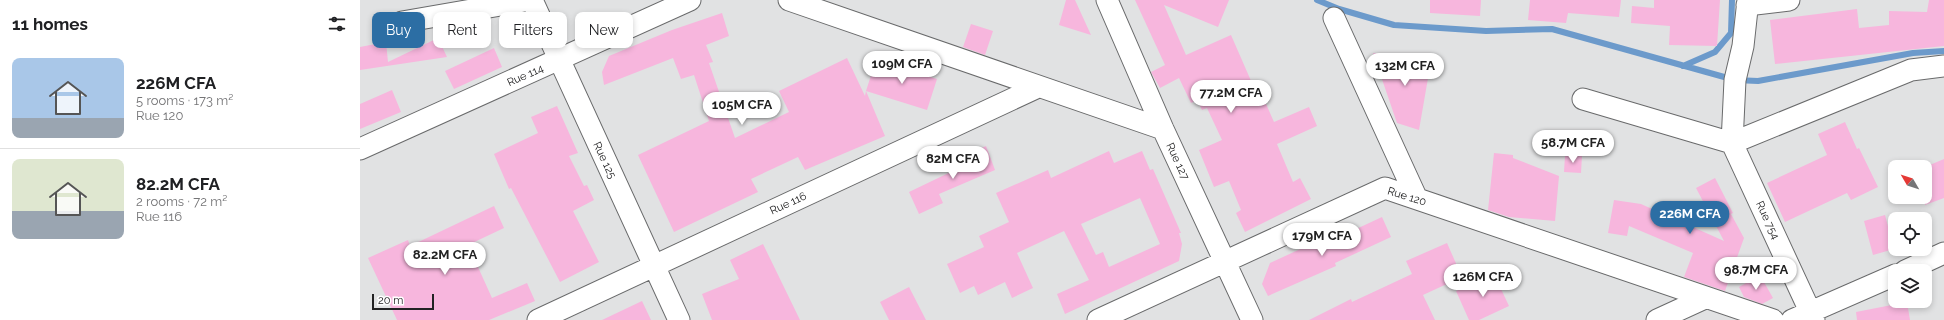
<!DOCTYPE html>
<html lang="en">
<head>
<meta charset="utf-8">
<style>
	:root { --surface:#fff; --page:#f6f6f6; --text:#202124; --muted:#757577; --line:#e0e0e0; --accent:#2c6ea4 }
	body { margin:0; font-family:Raleway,sans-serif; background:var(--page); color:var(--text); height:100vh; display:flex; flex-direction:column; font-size:15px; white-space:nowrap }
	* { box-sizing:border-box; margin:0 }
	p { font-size:13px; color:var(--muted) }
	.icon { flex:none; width:22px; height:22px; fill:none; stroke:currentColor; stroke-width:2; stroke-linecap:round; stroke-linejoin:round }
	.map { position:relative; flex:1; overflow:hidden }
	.drawer { display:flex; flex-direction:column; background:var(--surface); width:360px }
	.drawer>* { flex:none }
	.guide { position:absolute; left:12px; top:12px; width:380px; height:36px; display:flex; gap:8px }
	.needle { width:26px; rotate:309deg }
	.fabs { position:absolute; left:1528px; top:160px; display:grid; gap:8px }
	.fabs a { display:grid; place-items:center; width:44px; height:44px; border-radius:8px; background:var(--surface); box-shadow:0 2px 6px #0003; font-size:20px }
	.scale { position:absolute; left:12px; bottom:10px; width:62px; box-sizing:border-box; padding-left:4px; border:2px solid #222223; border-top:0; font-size:11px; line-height:14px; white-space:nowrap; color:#222223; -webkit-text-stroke:3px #fff; paint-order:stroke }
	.price { position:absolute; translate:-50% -34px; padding:0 9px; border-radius:14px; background:#fff; color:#222; font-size:13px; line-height:26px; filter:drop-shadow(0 1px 2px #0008) }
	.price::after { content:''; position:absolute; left:50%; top:24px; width:12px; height:9px; margin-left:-6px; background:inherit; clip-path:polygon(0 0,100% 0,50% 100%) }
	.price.selected { background:var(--accent); color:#fff }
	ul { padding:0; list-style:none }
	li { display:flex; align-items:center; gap:12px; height:100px; padding:0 12px }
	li+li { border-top:1px solid var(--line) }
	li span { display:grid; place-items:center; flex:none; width:112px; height:80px; border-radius:8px; color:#555 }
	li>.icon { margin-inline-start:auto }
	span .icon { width:48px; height:48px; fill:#fffc; stroke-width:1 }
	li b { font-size:17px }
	h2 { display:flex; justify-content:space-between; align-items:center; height:48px; padding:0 12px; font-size:17px }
	.pill { padding:0 14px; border-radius:8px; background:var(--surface); box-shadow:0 2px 6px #0003; font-size:14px; line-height:36px }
	.pill.selected { background:var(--accent); color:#fff }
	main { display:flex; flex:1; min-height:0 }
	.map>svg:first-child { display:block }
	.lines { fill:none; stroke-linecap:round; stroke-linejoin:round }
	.stream { stroke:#6c9acb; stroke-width:6 }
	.building { fill:#f7b6dd; fill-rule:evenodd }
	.minor-casing { stroke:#696a6b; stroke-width:23 }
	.minor { stroke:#fff; stroke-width:21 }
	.labels { text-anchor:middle; stroke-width:4; stroke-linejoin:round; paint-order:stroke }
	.street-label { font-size:11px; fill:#222223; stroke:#fff }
</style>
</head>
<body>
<main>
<section class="drawer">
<h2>11 homes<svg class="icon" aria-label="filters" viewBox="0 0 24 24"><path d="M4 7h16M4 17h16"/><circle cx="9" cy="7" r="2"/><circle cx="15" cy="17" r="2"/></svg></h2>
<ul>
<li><span style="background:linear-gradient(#a9c7e8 75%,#9aa5b1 0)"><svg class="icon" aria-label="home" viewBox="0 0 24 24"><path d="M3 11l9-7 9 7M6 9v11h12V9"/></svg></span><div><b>226M CFA</b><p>5 rooms · 173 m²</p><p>Rue 120</p></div></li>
<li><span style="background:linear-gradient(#dfe7d0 65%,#9aa5b1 0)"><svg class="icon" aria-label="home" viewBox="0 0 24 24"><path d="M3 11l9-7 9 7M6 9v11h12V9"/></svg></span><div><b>82.2M CFA</b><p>2 rooms · 72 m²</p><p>Rue 116</p></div></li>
</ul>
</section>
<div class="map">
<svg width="1584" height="320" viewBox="0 0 1584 320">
	<rect width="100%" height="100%" fill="#e1e2e3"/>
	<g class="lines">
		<!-- stream -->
		<path class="stream" d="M957 0 979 9 1034 25 1126 31 1192 29 1375 80 1398 81 1553 53 1584 51
			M1323 66 1355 52 1371 33 1372 0"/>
	</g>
	<!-- building -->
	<path class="building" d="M706 0H715L731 35 699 25Z
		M775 0H869L858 27 804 5 826 55 871 35 895 90 899 88 914 122 949 107 957 126 917 144 933 182 940 178 951 199 885 232 876 213 881 210 869 181 854 187 839 150 862 140 847 108 842 110 837 100 831 103 819 78 800 88 791 72 805 65Z
		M1070 0H1121L1120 16 1070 13Z
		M1170 0H1261L1259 17 1208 13 1206 23 1168 20Z
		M1294 0H1360L1357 46 1309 45 1310 26 1271 23 1272 6 1294 8Z
		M1569 0H1584V46L1415 64 1410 20 1497 9 1499 28 1529 25V11L1567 12Z
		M362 13 369 36 346 45 353 62 349 63 375 138 429 112 419 91 487 58 505 96 506 91 525 136 445 170 438 157 391 179 398 192 314 232 278 155 349 121 334 75 321 79 313 58 244 85 242 72 249 56 312 30Z
		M611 24 633 31 625 55 603 47Z
		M78 38 87 57 0 70V47L26 42 28 62Z
		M134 48 142 67 94 89 85 71Z
		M1013 53 1071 61 1059 130 1037 123Z
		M516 60 577 79 567 110 506 91Z
		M32 90 41 112 0 129V104Z
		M197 106 218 153 209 156 224 186 227 185 234 200 213 211 239 262 200 282 151 188 149 189 134 154 178 133 171 117Z
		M1485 122 1497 149 1499 148 1518 187 1491 200 1487 193 1425 222 1407 183 1467 155 1458 134Z
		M626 146 635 170 579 194 583 203 559 214 549 192 599 168 596 160Z
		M749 151 754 163 782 151 790 170 793 169 821 233H819L822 244 819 261 705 314 697 294 729 280 704 231 657 253 673 288 652 298 645 282 618 295 614 286 600 293 587 264 624 247 619 236 649 222 636 193 688 170 691 178ZM780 198 800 244 749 267 743 252 736 255 721 224Z
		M1134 153 1153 155V158L1199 176 1195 221 1149 217 1128 210Z
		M1205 155 1222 156 1221 173 1204 172Z
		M1584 159V198L1565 205V167Z
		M1355 178 1373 213 1371 214 1384 238 1365 291 1324 277 1333 253 1269 226 1267 236 1248 233 1254 200 1281 204 1364 241 1336 188Z
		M134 206 144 228 108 245 132 298 167 283 175 301 129 320H37L8 258 48 240 50 246Z
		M1525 215 1534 249 1513 255 1504 221Z
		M1022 217 1031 237 975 263 976 266 908 296 902 284 910 263 962 239 964 244Z
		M1087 243 1102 277 1063 295 1075 320H949L991 299 992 302 1052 274 1046 261Z
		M403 244 440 320H352L342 294 379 279 370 260Z
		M1134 274 1149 306 1119 320H1109L1096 291Z
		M1400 275 1413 298 1402 304 1384 297 1379 287Z
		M549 287 566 320H529L520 302Z
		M282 301 291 320H242Z
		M1547 302 1550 320H1497L1496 312Z"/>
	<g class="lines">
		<!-- minor casing -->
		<g class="minor-casing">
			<path id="minor" d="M172 0 319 320
				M429 0 803 129
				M747 0 803 129 892 320
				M1388 0 1383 46 1375 80 1372 143 1454 320
				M1387 5 1429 0
				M974 18 1057 199
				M42 22 170 0
				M1223 99 1372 143 1551 70 1584 66
				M0 149 330 0
				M1545 271 1584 253
				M178 320 678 87
				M738 320 1025 188 1413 320
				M1297 320 1345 298
				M1432 320 1535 275"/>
		</g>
		<!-- minor -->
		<use href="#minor" class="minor"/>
	</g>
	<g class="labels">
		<!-- street labels -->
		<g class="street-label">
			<text transform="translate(165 75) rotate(-24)" y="4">Rue 114</text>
			<text transform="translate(245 160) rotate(65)" y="4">Rue 125</text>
			<text transform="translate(818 161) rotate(65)" y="4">Rue 127</text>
			<text transform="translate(1047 196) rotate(17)" y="4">Rue 120</text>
			<text transform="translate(428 203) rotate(-25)" y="4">Rue 116</text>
			<text transform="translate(1408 220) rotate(65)" y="4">Rue 754</text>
		</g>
	</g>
</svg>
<div class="fabs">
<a><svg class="needle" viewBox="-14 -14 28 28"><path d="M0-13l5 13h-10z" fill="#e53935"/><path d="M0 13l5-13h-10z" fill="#757577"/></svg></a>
<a><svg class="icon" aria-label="locate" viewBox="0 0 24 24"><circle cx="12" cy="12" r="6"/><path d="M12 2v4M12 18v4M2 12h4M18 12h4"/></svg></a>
<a><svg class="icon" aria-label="layers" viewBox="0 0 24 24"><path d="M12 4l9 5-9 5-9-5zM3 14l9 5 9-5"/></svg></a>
</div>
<div class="scale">20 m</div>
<b class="price" style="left:542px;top:85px">109M CFA</b>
<b class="price" style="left:1045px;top:87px">132M CFA</b>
<b class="price" style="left:871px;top:114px">77.2M CFA</b>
<b class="price" style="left:382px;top:126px">105M CFA</b>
<b class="price" style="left:1213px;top:164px">58.7M CFA</b>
<b class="price" style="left:593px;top:180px">82M CFA</b>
<b class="price selected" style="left:1330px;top:235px">226M CFA</b>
<b class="price" style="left:962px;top:257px">179M CFA</b>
<b class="price" style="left:85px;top:276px">82.2M CFA</b>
<b class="price" style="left:1396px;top:291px">98.7M CFA</b>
<b class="price" style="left:1123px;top:298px">126M CFA</b>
<div class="guide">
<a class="pill selected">Buy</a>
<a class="pill">Rent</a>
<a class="pill">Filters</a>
<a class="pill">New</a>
</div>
</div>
</main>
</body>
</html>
